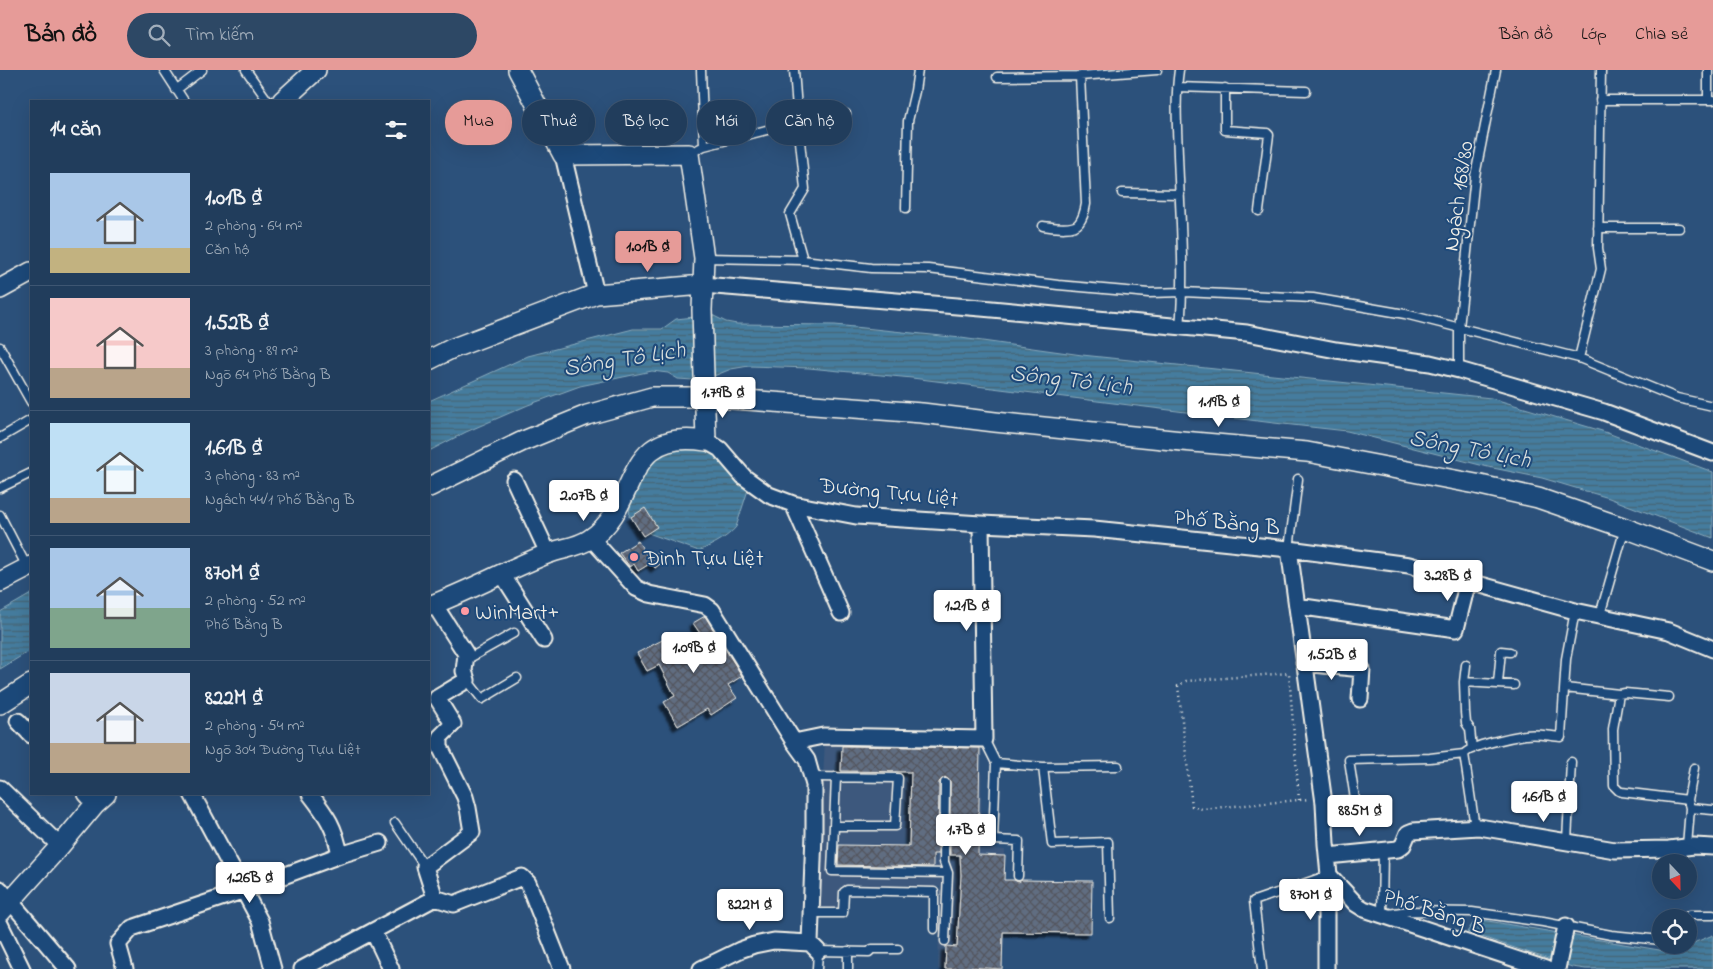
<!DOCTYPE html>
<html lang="vi">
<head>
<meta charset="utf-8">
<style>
	:root { --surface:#213d5c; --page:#2d4865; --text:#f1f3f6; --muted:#a2aebb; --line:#3e5672; --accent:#e69b98 }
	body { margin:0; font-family:"Indie Flower",sans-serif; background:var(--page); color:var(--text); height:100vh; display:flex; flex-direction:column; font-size:19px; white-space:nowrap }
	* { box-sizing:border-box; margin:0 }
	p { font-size:16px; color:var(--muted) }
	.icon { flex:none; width:28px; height:28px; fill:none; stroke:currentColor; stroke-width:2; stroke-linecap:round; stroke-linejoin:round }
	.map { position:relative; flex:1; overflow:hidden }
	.details { position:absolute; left:30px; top:30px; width:400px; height:695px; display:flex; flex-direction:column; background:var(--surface); border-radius:0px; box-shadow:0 5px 20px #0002,0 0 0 1px var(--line) }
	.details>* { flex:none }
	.banner { position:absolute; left:445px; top:30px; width:475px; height:45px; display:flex; gap:10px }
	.needle { width:32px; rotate:158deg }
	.buttons { position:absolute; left:1652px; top:784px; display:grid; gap:10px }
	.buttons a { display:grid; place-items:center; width:45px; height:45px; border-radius:50%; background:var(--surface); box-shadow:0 5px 20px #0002,0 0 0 1px var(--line); font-size:25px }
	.price { position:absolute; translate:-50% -42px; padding:0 11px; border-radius:5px; background:#fff; color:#222; font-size:16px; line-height:32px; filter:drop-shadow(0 1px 2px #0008) }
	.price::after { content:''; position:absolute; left:50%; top:30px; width:15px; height:11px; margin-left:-8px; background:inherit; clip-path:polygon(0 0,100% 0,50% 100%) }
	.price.on { background:var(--accent); color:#111 }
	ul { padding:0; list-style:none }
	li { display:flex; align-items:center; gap:15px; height:125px; padding:0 20px }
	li+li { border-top:1px solid var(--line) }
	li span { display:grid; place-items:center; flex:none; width:140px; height:100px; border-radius:0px; color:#555 }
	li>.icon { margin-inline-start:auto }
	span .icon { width:60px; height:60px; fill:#fffc; stroke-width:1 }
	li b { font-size:21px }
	h2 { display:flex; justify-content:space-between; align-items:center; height:60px; padding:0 20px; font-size:21px }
	.chip { padding:0 18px; border-radius:22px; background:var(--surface); box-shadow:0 5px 20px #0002,0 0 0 1px var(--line); font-size:18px; line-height:45px }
	.chip.on { background:var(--accent); color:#111 }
	header { display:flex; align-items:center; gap:30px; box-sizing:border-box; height:70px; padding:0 25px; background:var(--accent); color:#111 }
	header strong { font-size:24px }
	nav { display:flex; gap:28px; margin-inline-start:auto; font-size:18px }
	.search { width:350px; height:45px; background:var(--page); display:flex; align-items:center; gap:12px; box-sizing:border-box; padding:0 18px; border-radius:28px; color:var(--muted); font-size:19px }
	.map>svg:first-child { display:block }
	.built { fill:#3c597d }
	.water { fill:url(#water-rules); stroke:#8aabbc }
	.building { fill:url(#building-cross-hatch); stroke:#f4f1e8; filter:url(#shadow) }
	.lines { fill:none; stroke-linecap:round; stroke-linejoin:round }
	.service-casing { stroke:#f4f1e8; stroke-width:11 }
	.minor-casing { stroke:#f4f1e8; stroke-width:19 }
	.tertiary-casing { stroke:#f4f1e8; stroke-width:22 }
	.path { stroke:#f4f1e8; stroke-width:2.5; stroke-dasharray:1 4; stroke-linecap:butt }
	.service { stroke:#1f4a7a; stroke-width:8 }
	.minor { stroke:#1f4a7a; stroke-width:15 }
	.tertiary { stroke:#1f4a7a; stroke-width:19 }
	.poi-dot { fill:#ff9aa2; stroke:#1f4a7a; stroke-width:2 }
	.labels { text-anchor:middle; stroke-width:4; stroke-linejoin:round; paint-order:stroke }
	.street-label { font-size:22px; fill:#f4f1e8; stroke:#1f4a7a }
	.poi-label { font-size:22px; fill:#f4f1e8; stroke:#1f4a7a; text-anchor:start }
	.water-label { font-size:24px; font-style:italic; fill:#dadfdd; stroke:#1f4a7a }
</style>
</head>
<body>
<header>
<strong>Bản đồ</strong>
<div class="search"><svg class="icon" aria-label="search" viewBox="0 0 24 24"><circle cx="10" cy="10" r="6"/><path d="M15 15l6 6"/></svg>Tìm kiếm</div>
<nav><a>Bản đồ</a><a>Lớp</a><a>Chia sẻ</a></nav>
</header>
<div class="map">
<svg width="1713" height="899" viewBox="0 0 1713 899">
	<defs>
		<pattern id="water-rules" width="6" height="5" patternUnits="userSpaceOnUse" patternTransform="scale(1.25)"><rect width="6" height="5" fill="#447c9e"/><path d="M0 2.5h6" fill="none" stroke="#466576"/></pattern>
		<pattern id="building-cross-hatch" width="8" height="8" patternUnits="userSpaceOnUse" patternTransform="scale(1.25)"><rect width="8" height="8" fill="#616d81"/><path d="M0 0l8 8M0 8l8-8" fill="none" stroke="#53575e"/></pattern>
		<filter id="shadow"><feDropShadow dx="-4.5" dy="4.5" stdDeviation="1" flood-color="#0009"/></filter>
	</defs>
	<rect width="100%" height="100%" fill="#2c517b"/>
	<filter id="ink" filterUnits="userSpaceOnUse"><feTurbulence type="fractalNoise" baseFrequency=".02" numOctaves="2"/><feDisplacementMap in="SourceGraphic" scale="10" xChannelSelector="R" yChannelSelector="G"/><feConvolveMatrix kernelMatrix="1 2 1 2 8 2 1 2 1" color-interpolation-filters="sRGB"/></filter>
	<g filter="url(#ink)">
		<!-- built -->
		<path class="built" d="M825 668 982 673 981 778 1005 780 1003 899H938L940 817 841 816 840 840H817Z"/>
		<!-- water -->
		<path class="water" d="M712 245 726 252 737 254 835 255 961 268 1082 285 1491 328 1602 361 1713 402V468L1609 428 1542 408 1488 397 1347 361 1274 353 912 308 809 298 749 296 731 299 714 306 693 310 678 309 668 303 652 301 580 316 528 335 466 362 429 381V331L528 286 633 259H662L676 249Z
			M690 372 718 384 748 420 736 457C727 468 712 475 699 481L648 463 631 446 629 447 631 426 646 386Z
			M31 524V580L0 599V542Z
			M1476 849 1671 882 1713 865V899H1586L1572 897 1467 862Z"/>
		<!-- building -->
		<path class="building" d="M645 438 657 457 643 466 631 447Z
			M638 471 649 489 658 482 664 491 655 498 651 493 638 501 634 494 630 497 619 483Z
			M705 546 742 606 728 615 737 628 711 645 707 639 678 656 664 632 675 626 659 595 647 601 637 583 676 563 694 597 714 584 693 553Z
			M842 676 980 678 978 785 1005 786 1004 810H1014L1018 812 1022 810 1092 811 1091 863 1003 862 1002 899 964 897V899H945L946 876 957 877 961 805 960 785H950V711L945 707 939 712 938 784H933V797L838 795 839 775 909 776 911 702 841 701Z"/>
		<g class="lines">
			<!-- service casing -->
			<g class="service-casing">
				<path id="service" d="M164 0 184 31
					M246 0 268 31
					M701 0 704 76
					M1179 0C1175 28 1177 56 1178 85 1180 142 1185 200 1180 258
					M997 7 1080 6 1157 0
					M1177 17 1306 21
					M1225 18V60L1267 63 1269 65 1259 141
					M176 20 202 0
					M1708 29V0
					M1600 30H1713
					M689 84 704 76 798 52 794 0
					M1122 123 1180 124
					M906 138 908 51 915 21 918 0
					M1043 156C1052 157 1073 161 1079 153 1083 148 1085 140 1086 134L1080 6
					M1598 158H1679
					M704 188 803 190 871 198 928 199 1058 215 1149 223 1183 222 1313 228 1405 244 1579 288 1677 328 1713 336
					M803 190 790 144 805 119 798 52 846 44
					M0 277 31 332
					M1579 288 1601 199 1598 178 1601 0
					M1459 300V258L1475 106 1496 0
					M0 368 31 350
					M0 418 31 403
					M0 445 27 497
					M1289 479 1298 409
					M1600 545 1625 458
					M466 590 514 563
					M1466 595 1464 612 1465 642 1466 653 1470 659 1472 679
					M467 610 482 629 517 608
					M1464 612 1514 615
					M1498 613 1501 581 1510 582
					M1565 618 1619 624 1625 623 1669 627
					M1619 624 1613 659 1614 716 1619 721 1622 722 1688 730 1690 738 1687 776
					M984 669 996 693 1043 697 1052 774 1108 772 1110 848
					M1464 684C1472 675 1512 667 1525 665 1536 663 1549 666 1561 667L1566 589 1575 541
					M1464 684 1475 757
					M996 693 993 770 1019 771 1018 806
					M1043 697 1118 696
					M811 707 898 708 895 756H834L836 707
					M1688 730 1694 698
					M1324 733 1355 729 1349 690 1430 688 1464 684
					M1690 738 1713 740
					M395 753 425 797
					M834 756 832 801 948 803
					M1567 771 1571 692
					M1383 780 1382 845 1408 841 1472 842 1543 852 1611 865 1661 870
					M1681 792 1682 777
					M811 843H843L844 822 847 820 934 822V859
					M1685 848 1690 845H1713
					M945 871 948 803 944 792 945 713
					M817 899 818 881 869 882 872 879H898
					M848 899V881
					M1262 899 1254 831 1329 805"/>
			</g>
			<!-- minor casing -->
			<g class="minor-casing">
				<path id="minor" d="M563 85 596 224
					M703 215 981 238 1247 263 1336 280 1430 293 1459 300 1604 342 1713 383
					M706 371 720 379 744 407 769 425 793 434 856 446 981 454 1094 459 1289 479 1409 495 1575 541 1669 561 1713 579
					M514 410 548 483
					M793 434 841 543
					M591 468 636 518 649 524 705 535 712 540 794 672 807 690 814 715V763L810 873
					M1289 479 1324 733 1326 774 1329 805 1326 839V899
					M502 504 544 570
					M434 534 466 584 464 601 467 610 437 628 453 654 440 667V677L465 727 468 738 472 762 425 797 435 828
					M1297 536 1456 559 1468 511
					M1304 593 1362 599 1360 629
					M18 651 31 665
					M794 672 823 666 984 669 981 454
					M0 718 60 776
					M86 724 95 734
					M192 724 260 851 273 899
					M310 724C327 746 335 757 340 785
					M1328 786 1398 779 1403 775 1408 763 1413 761 1479 757 1615 780 1669 779 1694 776 1713 777
					M1329 805 1356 834 1364 839 1546 899
					M0 819 68 899
					M0 854 22 899
					M373 861 391 899
					M125 899 118 874 132 858 245 820 340 785 380 773
					M302 899 435 828 454 834 522 807 528 813 562 899
					M701 899 740 880 754 875 774 871 810 873 818 881
					M1557 899 1566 856"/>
			</g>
			<!-- tertiary casing -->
			<g class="tertiary-casing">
				<path id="tertiary" d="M282 31 316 0
					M0 219 31 202
					M429 290 451 279 596 224 703 215
					M429 417 521 372 587 345 652 327H705L922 343 995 352 1182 371 1307 382 1476 414 1538 428 1625 458 1713 491
					M0 512 31 496
					M429 536C469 521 507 500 547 484 561 478 577 478 590 469 642 435 619 357 706 371L702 240 704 188 689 84 563 85 518 0
					M0 634 31 614
					M0 843 60 776 95 734 106 724"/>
			</g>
			<!-- path -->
			<path class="path" d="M1299 730 1289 603 1186 611 1178 616 1192 736 1202 739 1299 730 1310 729"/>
			<!-- service -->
			<use href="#service" class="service"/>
			<!-- minor -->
			<use href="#minor" class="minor"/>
			<!-- tertiary -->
			<use href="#tertiary" class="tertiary"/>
		</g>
	</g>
	<!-- markers -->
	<g class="poi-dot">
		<circle cx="634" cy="487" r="5"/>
		<circle cx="465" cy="541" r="5"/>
	</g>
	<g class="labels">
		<!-- street labels -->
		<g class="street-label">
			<text transform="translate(1457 126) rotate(-82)" y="8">Ngách 168/80</text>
			<text transform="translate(889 421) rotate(6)" y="8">Đường Tựu Liệt</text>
			<text transform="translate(1227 451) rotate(6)" y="8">Phố Bằng B</text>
			<text transform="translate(1435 840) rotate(18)" y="8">Phố Bằng B</text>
		</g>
		<!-- poi labels -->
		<g class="poi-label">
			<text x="644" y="495">Đình Tựu Liệt</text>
			<text x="475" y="549">WinMart+</text>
		</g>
		<!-- water labels -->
		<g class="water-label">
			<text transform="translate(624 288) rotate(-9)" y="8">Sông Tô Lịch</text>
			<text transform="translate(1071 309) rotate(7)" y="8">Sông Tô Lịch</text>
			<text transform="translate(1470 378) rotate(11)" y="8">Sông Tô Lịch</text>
		</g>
	</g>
</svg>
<div class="buttons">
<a><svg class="needle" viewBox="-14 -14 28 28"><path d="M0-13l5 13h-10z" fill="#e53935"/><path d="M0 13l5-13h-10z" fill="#a2aebb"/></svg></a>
<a><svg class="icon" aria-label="locate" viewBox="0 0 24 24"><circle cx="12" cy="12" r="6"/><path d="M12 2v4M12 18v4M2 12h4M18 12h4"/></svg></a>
</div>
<b class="price on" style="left:648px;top:203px">1.01B ₫</b>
<b class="price" style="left:723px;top:349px">1.79B ₫</b>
<b class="price" style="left:1219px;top:358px">1.19B ₫</b>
<b class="price" style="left:584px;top:452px">2.07B ₫</b>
<b class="price" style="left:1448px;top:532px">3.28B ₫</b>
<b class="price" style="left:967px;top:562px">1.21B ₫</b>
<b class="price" style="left:694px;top:604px">1.09B ₫</b>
<b class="price" style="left:1332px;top:611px">1.52B ₫</b>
<b class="price" style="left:1544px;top:753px">1.61B ₫</b>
<b class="price" style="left:1360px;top:767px">885M ₫</b>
<b class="price" style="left:966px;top:786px">1.7B ₫</b>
<b class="price" style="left:250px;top:834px">1.26B ₫</b>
<b class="price" style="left:1311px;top:851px">870M ₫</b>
<b class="price" style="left:750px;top:861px">822M ₫</b>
<div class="banner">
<a class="chip on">Mua</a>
<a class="chip">Thuê</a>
<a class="chip">Bộ lọc</a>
<a class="chip">Mới</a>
<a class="chip">Căn hộ</a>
</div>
<section class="details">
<h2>14 căn<svg class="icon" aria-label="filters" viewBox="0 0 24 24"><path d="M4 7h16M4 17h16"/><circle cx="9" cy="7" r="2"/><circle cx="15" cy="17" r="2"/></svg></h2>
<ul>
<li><span style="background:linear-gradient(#a9c7e8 75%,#c2b280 0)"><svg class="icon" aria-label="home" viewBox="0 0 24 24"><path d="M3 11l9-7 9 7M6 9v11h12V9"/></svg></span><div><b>1.01B ₫</b><p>2 phòng · 64 m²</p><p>Căn hộ</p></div></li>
<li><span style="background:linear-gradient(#f6c9c9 70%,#b9a48a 0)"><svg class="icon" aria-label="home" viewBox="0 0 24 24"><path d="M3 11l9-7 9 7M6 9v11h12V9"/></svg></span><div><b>1.52B ₫</b><p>3 phòng · 89 m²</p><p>Ngõ 64 Phố Bằng B</p></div></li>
<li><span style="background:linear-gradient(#bfe0f5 75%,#b9a48a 0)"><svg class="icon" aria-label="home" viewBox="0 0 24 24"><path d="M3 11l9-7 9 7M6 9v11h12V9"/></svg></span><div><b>1.61B ₫</b><p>3 phòng · 83 m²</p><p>Ngách 44/1 Phố Bằng B</p></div></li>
<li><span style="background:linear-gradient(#a9c7e8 60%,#7fa58c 0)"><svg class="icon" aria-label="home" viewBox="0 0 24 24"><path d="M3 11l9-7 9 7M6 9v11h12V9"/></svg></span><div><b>870M ₫</b><p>2 phòng · 52 m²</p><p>Phố Bằng B</p></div></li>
<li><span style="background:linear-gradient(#c9d6e8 70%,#b9a48a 0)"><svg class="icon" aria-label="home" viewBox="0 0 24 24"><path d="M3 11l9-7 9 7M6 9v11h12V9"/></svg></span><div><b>822M ₫</b><p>2 phòng · 54 m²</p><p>Ngõ 304 Đường Tựu Liệt</p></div></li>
</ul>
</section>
</div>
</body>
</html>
